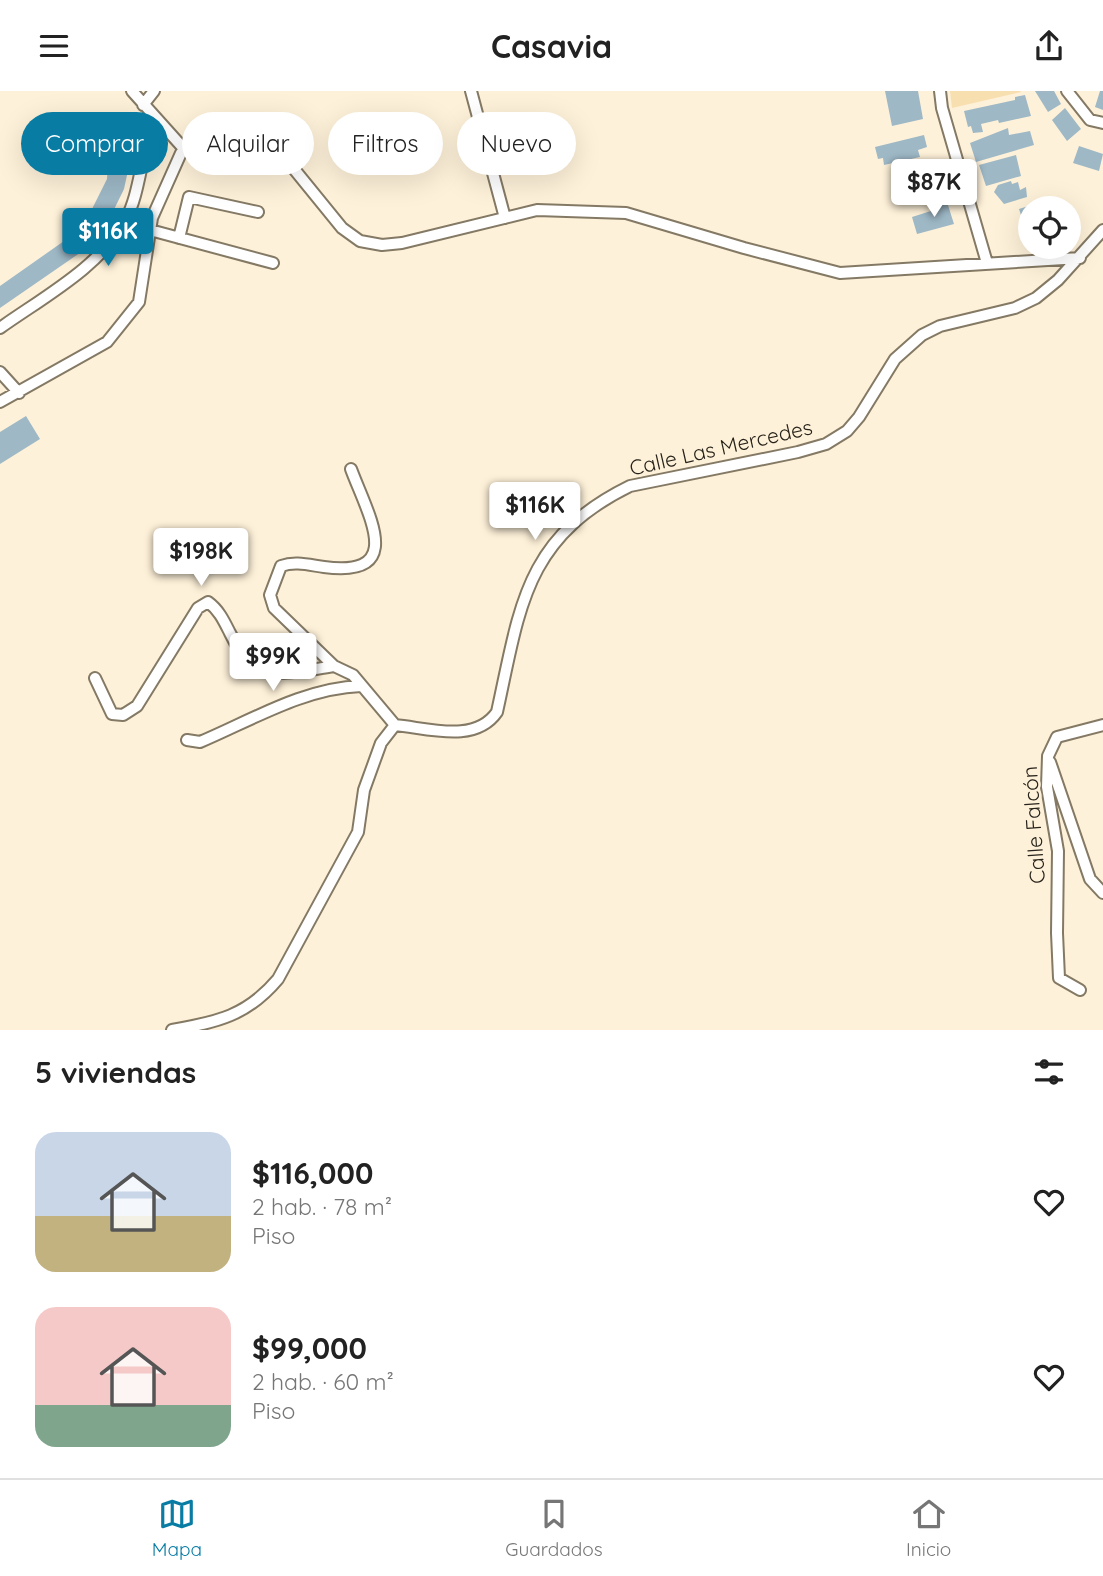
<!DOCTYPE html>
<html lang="es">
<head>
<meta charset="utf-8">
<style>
	:root { --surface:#fff; --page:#f2f2f2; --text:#222; --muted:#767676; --line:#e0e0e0; --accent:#097ca4 }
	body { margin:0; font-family:Quicksand,sans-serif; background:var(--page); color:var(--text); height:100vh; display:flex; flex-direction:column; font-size:26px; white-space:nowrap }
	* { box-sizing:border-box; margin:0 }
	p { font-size:23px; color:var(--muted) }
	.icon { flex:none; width:38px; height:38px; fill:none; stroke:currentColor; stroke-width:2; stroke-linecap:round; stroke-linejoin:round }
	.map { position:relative; height:939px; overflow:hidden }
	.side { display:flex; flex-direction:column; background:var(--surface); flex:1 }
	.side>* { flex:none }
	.hud { position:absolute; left:21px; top:21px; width:700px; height:63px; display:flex; gap:14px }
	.buttons { position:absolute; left:1018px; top:105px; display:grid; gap:14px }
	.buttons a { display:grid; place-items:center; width:63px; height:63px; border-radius:50%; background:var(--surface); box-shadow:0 7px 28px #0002; font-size:35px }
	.price { position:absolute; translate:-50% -60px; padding:0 16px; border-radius:7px; background:#fff; color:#222; font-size:23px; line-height:46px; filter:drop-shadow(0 2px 4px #0008) }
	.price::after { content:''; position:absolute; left:50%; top:42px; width:21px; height:16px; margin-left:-10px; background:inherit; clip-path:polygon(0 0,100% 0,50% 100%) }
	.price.on { background:var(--accent); color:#fff }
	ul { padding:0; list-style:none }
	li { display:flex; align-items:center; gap:21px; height:175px; padding:0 35px }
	li span { display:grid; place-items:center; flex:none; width:196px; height:140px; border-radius:21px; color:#555 }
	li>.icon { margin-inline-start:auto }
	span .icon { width:84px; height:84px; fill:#fffc; stroke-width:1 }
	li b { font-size:30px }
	h2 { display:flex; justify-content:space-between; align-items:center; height:84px; padding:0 35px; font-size:30px }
	.tag { padding:0 24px; border-radius:32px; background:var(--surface); box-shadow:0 7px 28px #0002; font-size:24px; line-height:63px }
	.tag.on { background:var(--accent); color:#fff }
	header { display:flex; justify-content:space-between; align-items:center; height:91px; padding:0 35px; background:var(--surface); font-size:32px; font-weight:700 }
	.menu { display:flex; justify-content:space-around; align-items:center; height:98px; border-top:2px solid var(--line); background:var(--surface); font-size:19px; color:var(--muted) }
	.menu a { display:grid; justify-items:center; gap:4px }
	.menu .on { color:var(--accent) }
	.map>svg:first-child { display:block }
	.green { fill:#f8dfb0 }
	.building { fill:#9eb8c6 }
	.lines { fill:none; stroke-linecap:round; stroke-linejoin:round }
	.minor-casing { stroke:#847964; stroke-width:14 }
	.minor { stroke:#fff; stroke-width:10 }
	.labels { text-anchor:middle; stroke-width:5; stroke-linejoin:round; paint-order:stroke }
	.street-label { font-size:21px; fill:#27231a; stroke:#fef1d9 }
</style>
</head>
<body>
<header><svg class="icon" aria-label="menu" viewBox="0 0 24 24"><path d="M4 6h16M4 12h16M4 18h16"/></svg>Casavia<svg class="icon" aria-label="share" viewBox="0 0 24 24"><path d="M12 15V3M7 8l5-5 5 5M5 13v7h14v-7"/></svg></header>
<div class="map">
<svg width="1103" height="939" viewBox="0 0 1103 939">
	<rect width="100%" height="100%" fill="#fef1d9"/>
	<!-- green -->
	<path class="green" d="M950 0H1020L1021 1 952 17Z"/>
	<!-- building -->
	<path class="building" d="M885 0H918L923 28 892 35Z
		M1035 0H1054L1061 13 1048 21Z
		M1100 0H1103V19L1095 16Z
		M1025 4 1031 25 999 32 998 29 981 33 983 41 973 42 971 35 968 36 964 20 1015 9V6Z
		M1065 17 1081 38 1067 50 1052 29Z
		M1008 37 1009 44 1030 40 1034 54 976 71 970 52Z
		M924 44 927 56 918 59 920 66 884 74 883 67 878 68 875 56Z
		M1079 55 1103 63 1099 80 1073 72Z
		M109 57H130L129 75 124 98 104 139 87 157 0 217V195L74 143 92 118 107 88Z
		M1016 64 1021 85 986 95 979 74Z
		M1011 90 1012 93 1018 91 1020 99 1026 96 1027 106 1004 113 994 101 998 94Z
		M947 111 954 133 917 143 912 126 934 119 933 114Z
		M1041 111 1043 117H1031V137L1026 139 1019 118Z
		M26 325 40 348 0 373V341Z"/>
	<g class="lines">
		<!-- minor casing -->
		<g class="minor-casing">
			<path id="minor" d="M132 0 185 59
				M471 0 505 127
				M940 0 942 17 987 172
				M1067 0 1090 29 1103 32
				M143 14 154 0
				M150 139 273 172
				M179 147 189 106 258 121
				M0 237C42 207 102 175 126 128 136 109 139 86 144 65
				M0 281 19 302
				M0 311 107 251 139 211 152 127 181 62 214 38 226 35 240 38 294 78 342 137 360 150 382 154 402 152 537 119 626 122 744 157 840 182 1080 167
				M351 378C368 424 407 487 324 476 309 474 295 470 281 475L270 504 274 517 334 575 353 584 395 634
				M95 587 112 623 123 624 137 615 198 517 208 511C219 519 224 530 230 542 235 552 240 562 248 570 270 590 309 579 334 575
				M187 649 200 651C252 629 304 597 361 595
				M1050 671 1090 788 1103 802
				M1080 899 1059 887 1057 842 1058 760 1047 696 1048 665 1057 646 1103 634
				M172 939C217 931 247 925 278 888L358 741 364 699 381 652 395 634C428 637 475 653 497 621 520 517 524 447 630 395L798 361 826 353 847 340 859 326 895 268 922 244 940 235 1015 217 1036 207 1058 189 1103 139"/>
		</g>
		<!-- minor -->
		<use href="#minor" class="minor"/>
	</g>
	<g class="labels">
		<!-- street labels -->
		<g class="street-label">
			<text transform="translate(721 357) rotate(-13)" y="7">Calle Las Mercedes</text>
			<text transform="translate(1034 734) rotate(-94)" y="7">Calle Falcón</text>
		</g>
	</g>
</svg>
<div class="buttons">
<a><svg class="icon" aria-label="locate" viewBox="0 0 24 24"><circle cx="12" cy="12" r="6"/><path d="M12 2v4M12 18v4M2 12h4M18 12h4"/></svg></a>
</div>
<b class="price" style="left:934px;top:128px">$87K</b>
<b class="price on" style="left:108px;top:177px">$116K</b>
<b class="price" style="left:535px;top:451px">$116K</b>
<b class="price" style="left:201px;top:497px">$198K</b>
<b class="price" style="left:273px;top:602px">$99K</b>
<div class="hud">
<a class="tag on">Comprar</a>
<a class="tag">Alquilar</a>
<a class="tag">Filtros</a>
<a class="tag">Nuevo</a>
</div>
</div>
<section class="side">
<h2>5 viviendas<svg class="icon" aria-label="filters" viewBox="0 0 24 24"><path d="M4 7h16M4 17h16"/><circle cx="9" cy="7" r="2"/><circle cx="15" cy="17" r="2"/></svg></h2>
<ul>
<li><span style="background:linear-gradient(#c9d6e8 60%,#c2b280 0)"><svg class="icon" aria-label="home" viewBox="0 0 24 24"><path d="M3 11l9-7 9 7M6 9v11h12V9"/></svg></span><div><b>$116,000</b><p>2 hab. · 78 m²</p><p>Piso</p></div><svg class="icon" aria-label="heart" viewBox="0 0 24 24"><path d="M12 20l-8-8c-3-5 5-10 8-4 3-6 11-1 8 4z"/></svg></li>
<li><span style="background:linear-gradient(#f6c9c9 70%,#7fa58c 0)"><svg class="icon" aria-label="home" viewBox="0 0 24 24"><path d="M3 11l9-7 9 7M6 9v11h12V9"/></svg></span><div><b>$99,000</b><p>2 hab. · 60 m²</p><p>Piso</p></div><svg class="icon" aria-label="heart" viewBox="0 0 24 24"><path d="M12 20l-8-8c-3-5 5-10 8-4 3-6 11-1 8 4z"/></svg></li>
</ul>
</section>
<nav class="menu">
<a class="on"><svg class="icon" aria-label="map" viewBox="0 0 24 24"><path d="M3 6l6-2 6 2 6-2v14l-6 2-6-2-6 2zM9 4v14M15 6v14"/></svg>Mapa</a>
<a><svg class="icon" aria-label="saved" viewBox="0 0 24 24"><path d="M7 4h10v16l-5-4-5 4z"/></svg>Guardados</a>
<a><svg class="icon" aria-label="home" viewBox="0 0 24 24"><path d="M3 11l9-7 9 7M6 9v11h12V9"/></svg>Inicio</a>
</nav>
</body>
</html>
